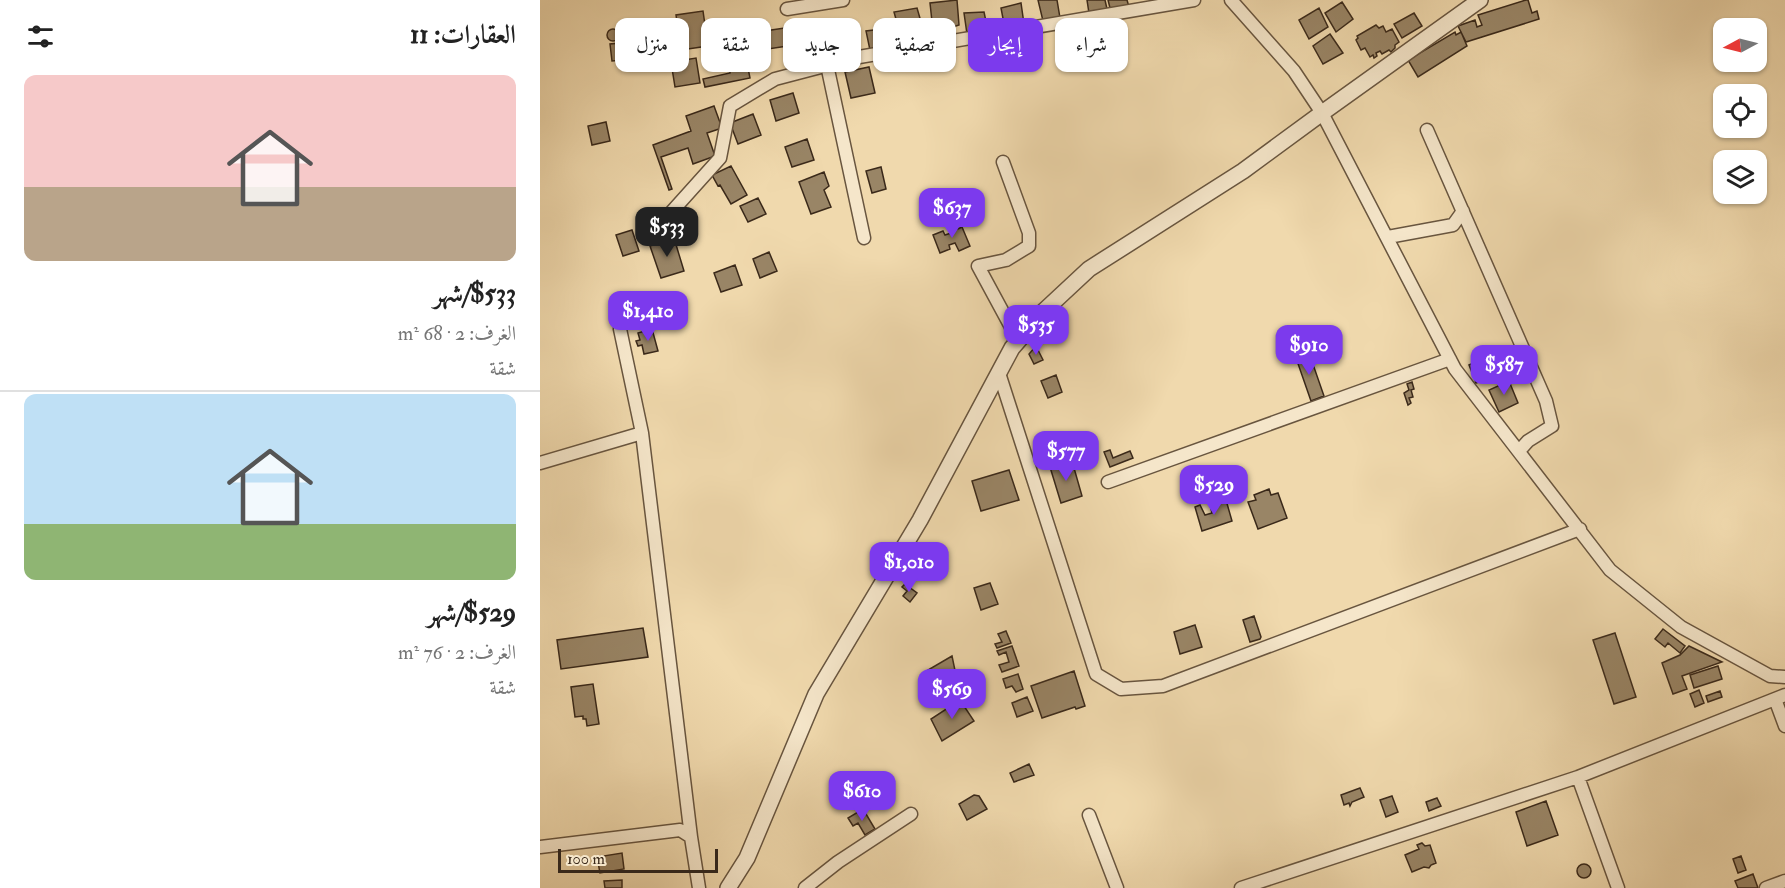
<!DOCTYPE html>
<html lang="ar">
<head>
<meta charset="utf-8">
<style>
	:root { --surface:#fff; --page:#f2f2f2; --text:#222; --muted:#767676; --line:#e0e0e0; --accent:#7c3aed }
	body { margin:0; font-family:"IM FELL Double Pica",Amiri,serif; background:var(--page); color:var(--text); direction:rtl; height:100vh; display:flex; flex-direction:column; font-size:22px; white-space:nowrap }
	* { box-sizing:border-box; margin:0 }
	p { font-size:20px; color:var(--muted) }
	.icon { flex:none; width:33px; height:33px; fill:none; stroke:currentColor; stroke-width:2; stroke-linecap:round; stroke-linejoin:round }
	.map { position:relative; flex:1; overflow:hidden; direction:ltr }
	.details { display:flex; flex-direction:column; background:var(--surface); width:540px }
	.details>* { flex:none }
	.top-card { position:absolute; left:18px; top:18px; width:570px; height:54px; direction:rtl; display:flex; gap:12px }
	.needle { width:39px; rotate:263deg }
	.buttons { position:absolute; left:1173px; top:18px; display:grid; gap:12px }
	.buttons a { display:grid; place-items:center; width:54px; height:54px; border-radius:12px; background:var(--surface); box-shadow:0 2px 4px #0004; font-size:30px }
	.scale { position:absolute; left:18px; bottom:15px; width:160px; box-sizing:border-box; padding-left:6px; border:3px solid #3a291a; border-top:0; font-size:16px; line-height:21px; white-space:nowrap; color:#3a291a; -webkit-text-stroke:4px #f5e6ca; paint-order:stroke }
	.price { position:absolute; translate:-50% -51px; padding:0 14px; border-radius:12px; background:var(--accent); color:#fff; font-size:20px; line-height:39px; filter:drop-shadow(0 2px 3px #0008) }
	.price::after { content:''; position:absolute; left:50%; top:36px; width:18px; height:14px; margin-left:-9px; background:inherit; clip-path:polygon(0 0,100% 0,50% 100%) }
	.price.current { background:#222; color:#fff }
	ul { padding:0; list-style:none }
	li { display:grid; align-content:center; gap:12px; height:318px; padding:0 24px }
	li+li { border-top:2px solid var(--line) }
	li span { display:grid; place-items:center; height:186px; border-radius:12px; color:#555 }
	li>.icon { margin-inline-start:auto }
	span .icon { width:108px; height:108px; fill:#fffc; stroke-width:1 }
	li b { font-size:26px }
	h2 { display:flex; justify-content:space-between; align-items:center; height:72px; padding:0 24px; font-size:26px }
	.pill { padding:0 21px; border-radius:12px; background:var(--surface); box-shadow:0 2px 4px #0004; font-size:21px; line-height:54px }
	.pill.current { background:var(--accent); color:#fff }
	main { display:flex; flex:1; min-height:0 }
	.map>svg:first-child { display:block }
	.building { fill:#998566; stroke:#3a291a; stroke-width:1.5 }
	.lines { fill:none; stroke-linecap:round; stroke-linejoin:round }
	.minor-casing { stroke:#68553f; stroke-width:15 }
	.tertiary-casing { stroke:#68553f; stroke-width:18 }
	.minor { stroke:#f5e6ca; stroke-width:12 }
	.tertiary { stroke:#f5e6ca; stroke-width:15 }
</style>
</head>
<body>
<main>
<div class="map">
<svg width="1245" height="888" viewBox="0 0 1245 888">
	<rect width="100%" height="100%" fill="#f0d9ad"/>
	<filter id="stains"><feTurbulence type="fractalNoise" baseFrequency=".00333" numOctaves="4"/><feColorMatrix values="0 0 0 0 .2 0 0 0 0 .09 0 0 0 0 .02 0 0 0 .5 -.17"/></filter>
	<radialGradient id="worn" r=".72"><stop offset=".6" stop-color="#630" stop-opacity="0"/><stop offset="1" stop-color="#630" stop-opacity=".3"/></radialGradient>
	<!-- building -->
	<path class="building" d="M417 0 419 25 392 34 393 31 390 3Z
		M498 0H517L520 18 503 21Z
		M547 0H565L567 9 549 13Z
		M568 0H587L589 7 570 8Z
		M986 0H988L992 13 997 11 999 19 926 42 918 26 935 20 937 27 942 25 938 15Z
		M802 2 813 19 796 32 785 13Z
		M481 3 484 24 465 29 461 8Z
		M377 8 386 39 363 44 354 12Z
		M779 8 788 27 769 39 759 20Z
		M163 11 168 46 141 50 136 15Z
		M444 12 448 31 427 34 424 13Z
		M874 13 882 26 862 38 854 24Z
		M284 21 288 24 295 22 301 43 279 49 270 42 269 32H272L271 23Z
		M836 25 839 28 843 26 846 32 852 29 859 42 855 45V48L851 52 849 50 842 54 840 51 836 53 837 56 834 58 833 55 830 57 825 48 821 50 816 40 818 38 817 36Z
		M251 27 254 45 228 49 225 31Z
		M350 28 354 51 331 55 326 31Z
		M67 35a6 6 0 1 1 12 0a6 6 0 1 1-12 0Z
		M915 32 916 35 921 32 927 46 878 77 868 60Z
		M790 34 803 53 783 64 773 46Z
		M84 35V41H92L94 59 72 61 70 44 80 43V36Z
		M156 58 160 83 135 87 131 62Z
		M206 58 210 78 165 87 163 79 190 73 189 60Z
		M329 67 335 93 311 98 305 72Z
		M253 93 259 113 236 121 230 100Z
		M174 106 182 128 167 133 175 156 153 164 148 148 121 157 132 189 129 190 113 145 151 131 146 116Z
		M213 114 221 135 198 144 190 123Z
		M66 122 70 141 52 145 48 126Z
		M267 139 274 160 252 167 245 147Z
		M191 166 207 195 191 204 180 185 178 186 172 175Z
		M341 167 346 189 332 193 326 171Z
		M284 172 289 186 284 190 291 207 271 214 259 182Z
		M218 198 226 214 208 222 200 206Z
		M416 223 418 229 422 227 430 246 419 251 415 243 409 245 410 249 400 253 393 235 403 231 405 235 411 233 408 227Z
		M92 230 99 251 83 256 76 235Z
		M134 238 144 271 121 278 110 246Z
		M229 252 237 271 220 278 213 259Z
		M195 265 202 285 181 292 174 273Z
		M112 329 118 351 104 354 102 345 98 346 96 341 100 340 98 333Z
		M496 346 503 360 494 364 489 354Z
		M768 350 784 396 771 401 755 355Z
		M950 356 958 375 936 383 929 365Z
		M516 375 522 392 508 398 501 381Z
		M969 381 978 403 959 412 949 390Z
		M872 382 874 389 871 390 873 397 869 398 871 403 868 405 864 393 869 390 867 384Z
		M570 450 573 458 590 451 593 458 570 467 564 452Z
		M532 461 542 496 521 503 510 467Z
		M469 470 479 500 441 511 432 481Z
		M729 489 731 495 738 493 747 518 718 529 708 502 716 500 714 495Z
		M686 500 692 521 662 531 655 507 660 505 665 515 672 513 670 505Z
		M450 583 458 604 441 610 434 588Z
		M365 584 377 593 370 602 363 596 367 591 362 587Z
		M714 616 721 637 720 639 710 642 703 620Z
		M655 625 662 647 640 654 634 632Z
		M103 628 108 657 21 669 17 640Z
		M1123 629 1145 646 1140 653 1128 643 1125 647 1115 639Z
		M466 631 471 643 457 648 455 644 462 642 458 634Z
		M1075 633 1096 697 1074 704 1053 640Z
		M472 646 479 666 462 672 459 665 469 662 466 652 459 655 457 651Z
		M1149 646 1182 662 1142 676 1147 689 1133 694 1122 663 1140 655Z
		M412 656 418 685 402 694 388 670Z
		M1178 666 1182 679 1154 688 1150 675Z
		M534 671 545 706 536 709 535 707 502 718 491 686Z
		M478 674 483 689 476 692 472 686 466 688 463 679Z
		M53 684 59 724 47 726 46 719H43V716L35 717 31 687Z
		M1159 690 1164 703 1155 707 1150 694Z
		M1180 691 1182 697 1168 702 1166 696Z
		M487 697 493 711 477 717 472 703Z
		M420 700 434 721 402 741 391 719Z
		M489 764 494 775 474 782 470 773Z
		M820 788 824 797 812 802 810 806 809 803 804 805 801 795Z
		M434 795 439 796 447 809 427 820 419 804Z
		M852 796 858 812 846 817 840 800Z
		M897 798 901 806 889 811 886 802Z
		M1006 801 1018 835 987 846 976 812Z
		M323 809 335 829 325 835 318 823 313 826 308 818Z
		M882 843 885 846 890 845 896 863 891 865 889 868 884 867 872 872 865 855 879 849 877 845Z
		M82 853 84 869 60 873 57 857Z
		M1201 856 1206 870 1198 873 1193 859Z
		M1037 871a7 7 0 1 1 14 0a7 7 0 1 1-14 0Z
		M1213 874 1218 888H1198L1195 881Z
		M82 880V888H65L64 881Z"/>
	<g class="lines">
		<!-- minor casing -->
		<g class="minor-casing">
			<path id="minor" d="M691 0 754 71 782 113 915 369 1070 570 1141 627 1230 676 1245 677
				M247 9 303 0
				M287 65 324 238
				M887 130 1006 401 1012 426 988 441 979 451
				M463 162 489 233V246L466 260 438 266 478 340
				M109 237 180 158 190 106 235 79 319 57 654 0
				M848 237 913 225 923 211
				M80 329 102 433
				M459 373 556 674 581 689 623 686 1040 529
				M0 463 102 433 151 837
				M568 482 910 359
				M1235 699 1245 726
				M1038 777 1078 888
				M549 815 577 888
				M0 847 140 830 151 837 159 888
				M265 888 298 862 371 814
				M701 888 1038 777 1245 695
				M1226 888 1245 881"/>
		</g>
		<!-- tertiary casing -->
		<g class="tertiary-casing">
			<path id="tertiary" d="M188 888 207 858 276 694 380 520 472 348 505 310 549 269 703 171 782 113 940 0"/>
		</g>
		<!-- minor -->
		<use href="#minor" class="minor"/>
		<!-- tertiary -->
		<use href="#tertiary" class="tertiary"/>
	</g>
	<rect width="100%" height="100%" filter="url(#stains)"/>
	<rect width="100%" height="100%" fill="url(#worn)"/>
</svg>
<div class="buttons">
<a><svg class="needle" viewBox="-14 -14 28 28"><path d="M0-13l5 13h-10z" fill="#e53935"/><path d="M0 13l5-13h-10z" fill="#767676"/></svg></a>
<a><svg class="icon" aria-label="locate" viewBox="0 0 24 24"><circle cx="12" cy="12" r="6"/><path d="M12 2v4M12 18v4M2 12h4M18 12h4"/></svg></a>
<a><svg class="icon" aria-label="layers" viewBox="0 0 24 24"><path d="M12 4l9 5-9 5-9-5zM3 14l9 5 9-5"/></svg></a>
</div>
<div class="scale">100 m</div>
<b class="price" style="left:412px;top:239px">$637</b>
<b class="price current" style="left:127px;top:258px">$533</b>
<b class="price" style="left:108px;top:342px">$1,410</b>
<b class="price" style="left:496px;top:356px">$535</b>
<b class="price" style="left:769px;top:376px">$910</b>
<b class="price" style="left:964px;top:396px">$587</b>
<b class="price" style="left:526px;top:482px">$577</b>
<b class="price" style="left:674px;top:516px">$529</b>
<b class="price" style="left:369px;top:593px">$1,010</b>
<b class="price" style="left:412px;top:720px">$569</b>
<b class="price" style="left:322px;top:822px">$610</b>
<div class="top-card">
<a class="pill">شراء</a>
<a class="pill current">إيجار</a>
<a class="pill">تصفية</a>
<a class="pill">جديد</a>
<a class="pill">شقة</a>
<a class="pill">منزل</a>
</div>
</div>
<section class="details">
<h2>العقارات: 11<svg class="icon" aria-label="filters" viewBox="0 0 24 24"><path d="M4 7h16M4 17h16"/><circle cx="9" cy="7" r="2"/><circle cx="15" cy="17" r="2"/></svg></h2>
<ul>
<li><span style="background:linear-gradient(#f6c9c9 60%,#b9a48a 0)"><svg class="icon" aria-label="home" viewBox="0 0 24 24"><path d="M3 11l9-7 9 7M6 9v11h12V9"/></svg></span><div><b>$533/شهر</b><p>الغرف: 2 · 68 m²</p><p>شقة</p></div></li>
<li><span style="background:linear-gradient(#bfe0f5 70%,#8fb573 0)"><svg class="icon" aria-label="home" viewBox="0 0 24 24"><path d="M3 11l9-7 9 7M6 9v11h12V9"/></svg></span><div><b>$529/شهر</b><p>الغرف: 2 · 76 m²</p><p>شقة</p></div></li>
</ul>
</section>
</main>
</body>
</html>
